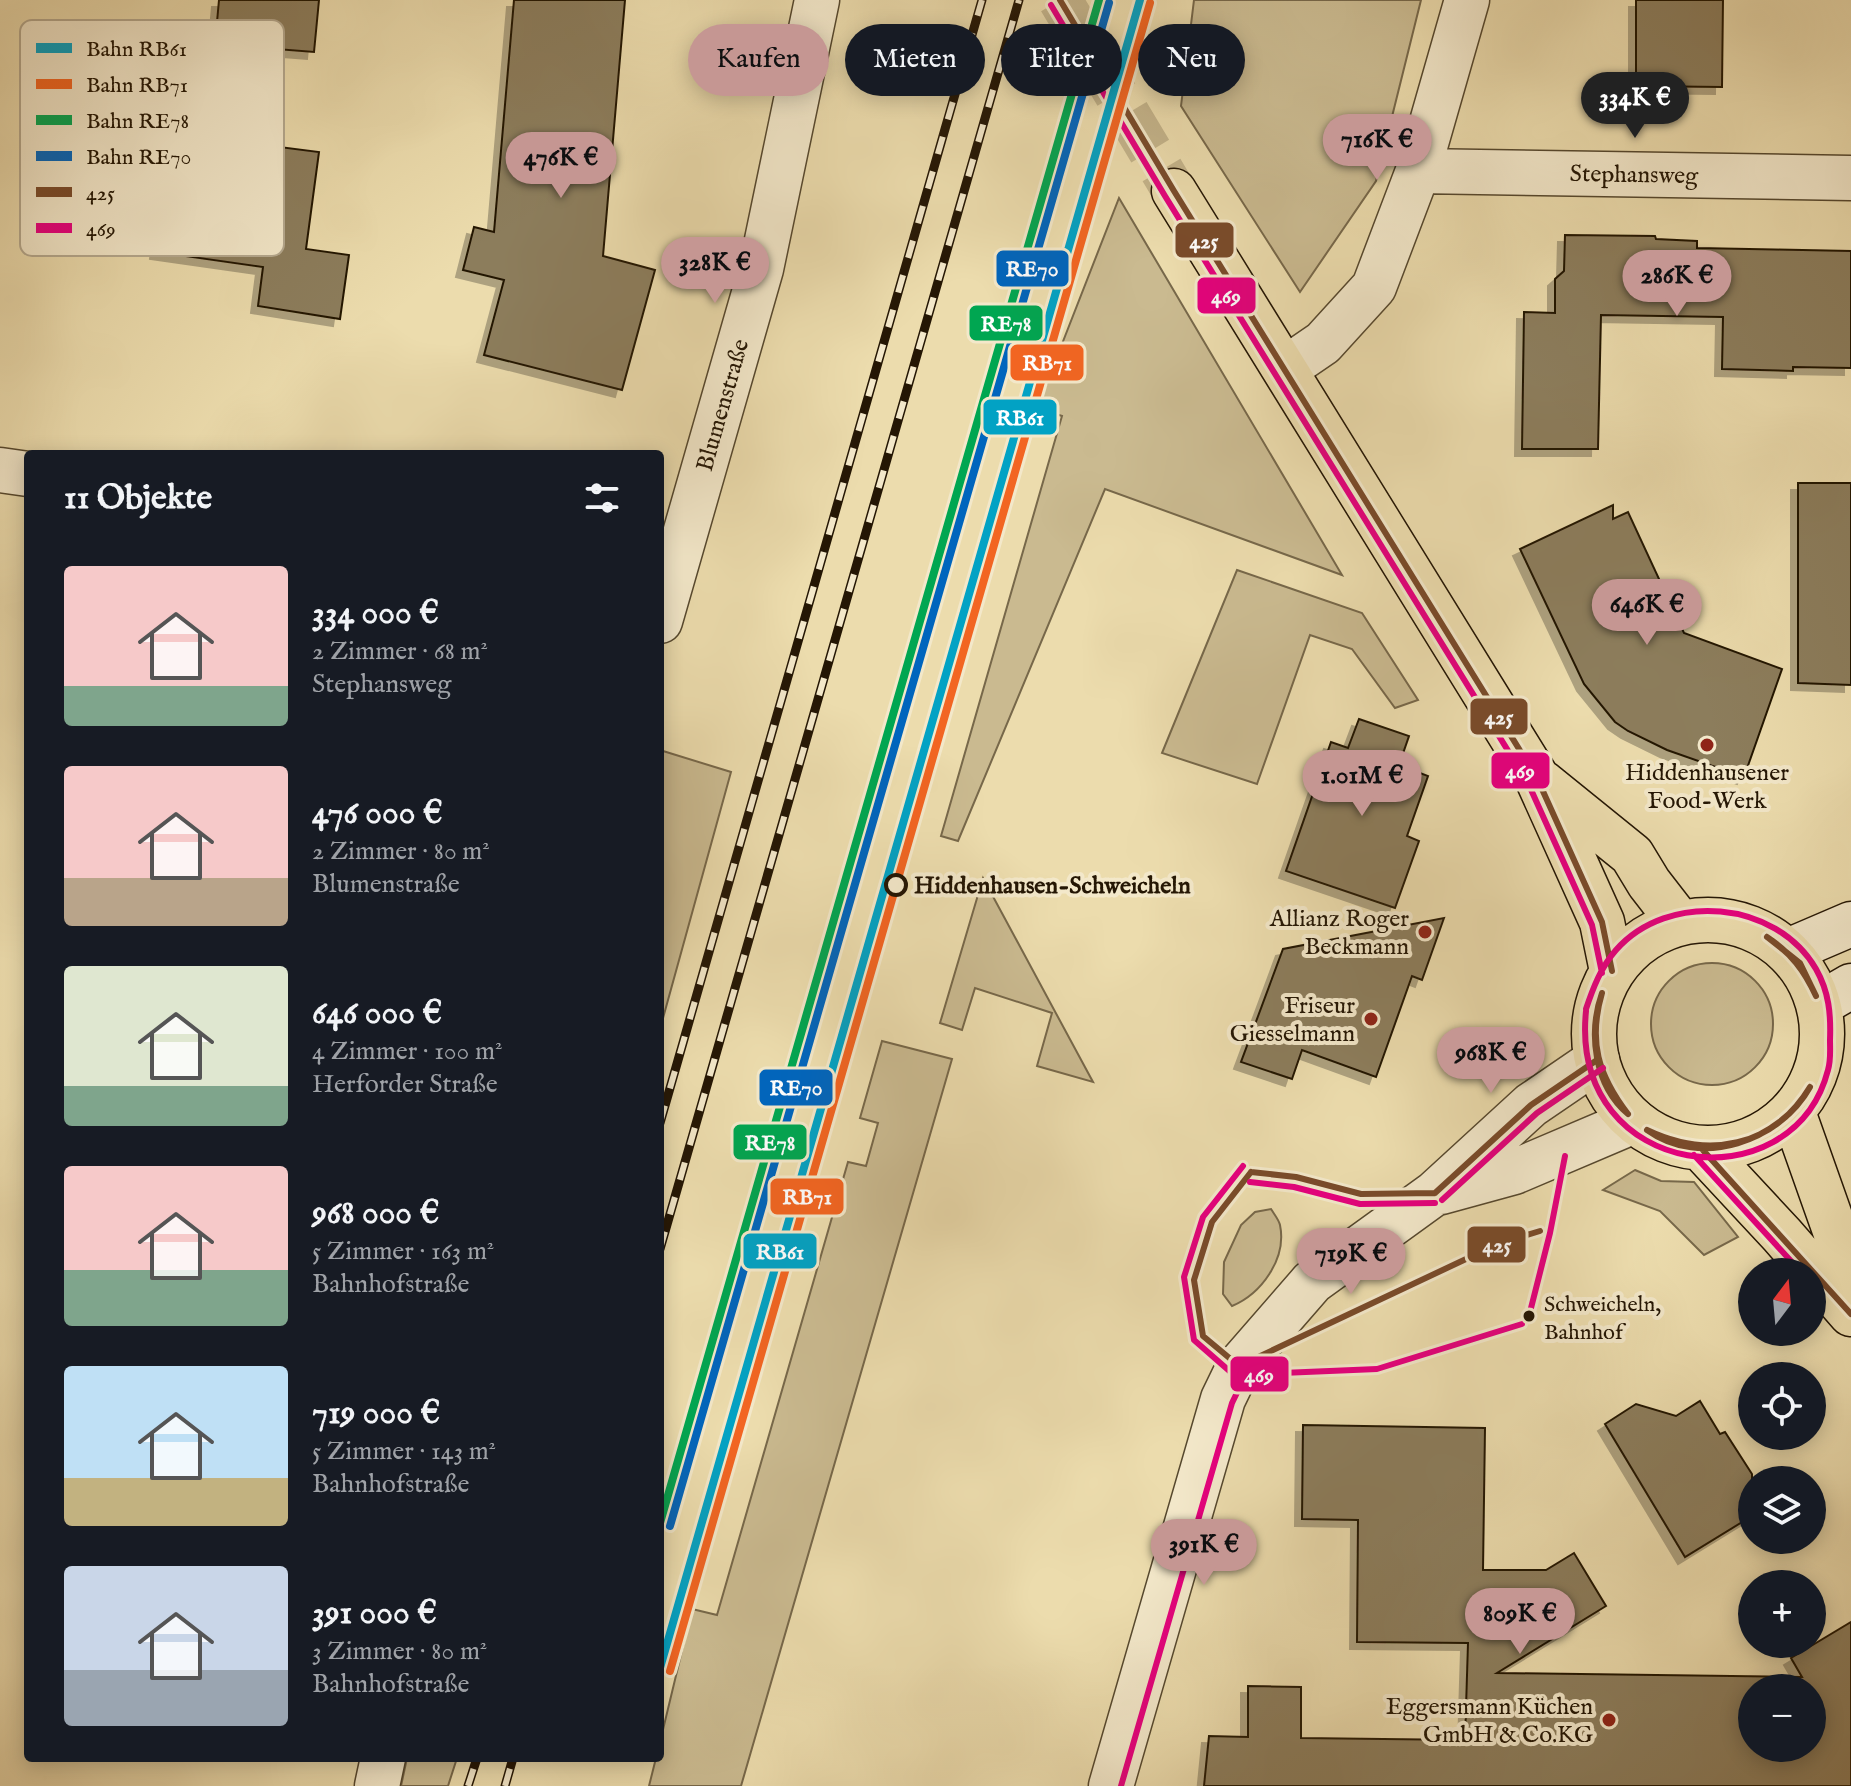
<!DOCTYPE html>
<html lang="de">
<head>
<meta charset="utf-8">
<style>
	:root { --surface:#171b24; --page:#242831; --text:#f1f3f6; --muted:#9ea1a6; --accent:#c59692 }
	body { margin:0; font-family:"IM FELL English",serif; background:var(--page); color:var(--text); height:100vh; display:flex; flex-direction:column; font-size:30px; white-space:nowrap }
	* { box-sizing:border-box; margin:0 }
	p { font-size:26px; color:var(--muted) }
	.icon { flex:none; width:44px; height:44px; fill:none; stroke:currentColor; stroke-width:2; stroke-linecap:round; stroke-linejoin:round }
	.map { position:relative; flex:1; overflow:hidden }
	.side { position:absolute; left:24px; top:450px; width:640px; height:1312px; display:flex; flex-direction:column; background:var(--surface); border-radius:8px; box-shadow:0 4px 20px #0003 }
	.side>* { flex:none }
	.hud { position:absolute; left:688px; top:24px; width:760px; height:72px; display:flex; gap:16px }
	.needle { width:52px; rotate:16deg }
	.buttons { position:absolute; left:1738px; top:1258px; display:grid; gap:16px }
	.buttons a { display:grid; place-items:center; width:88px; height:88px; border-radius:50%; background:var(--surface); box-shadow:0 4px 20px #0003; font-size:40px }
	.price { position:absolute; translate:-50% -68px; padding:0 18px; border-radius:28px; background:var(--accent); color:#111; font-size:26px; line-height:52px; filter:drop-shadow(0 2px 4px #0008) }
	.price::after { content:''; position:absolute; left:50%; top:48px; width:24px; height:18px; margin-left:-12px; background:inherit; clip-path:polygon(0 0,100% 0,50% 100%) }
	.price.on { background:#222; color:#fff }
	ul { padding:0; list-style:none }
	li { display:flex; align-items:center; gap:24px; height:200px; padding:0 40px }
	li span { display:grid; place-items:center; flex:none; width:224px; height:160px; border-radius:8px; color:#555 }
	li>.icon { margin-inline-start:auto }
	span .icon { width:96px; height:96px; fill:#fffc; stroke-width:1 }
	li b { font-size:34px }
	h2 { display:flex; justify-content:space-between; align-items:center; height:96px; padding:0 40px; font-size:34px }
	.pill { padding:0 28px; border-radius:36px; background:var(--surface); box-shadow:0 4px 20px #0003; font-size:28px; line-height:72px }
	.pill.on { background:var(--accent); color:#111 }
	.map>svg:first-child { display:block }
	.green { fill:#caba90; stroke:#77684a; stroke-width:2 }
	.building { fill:#8c7d5c; stroke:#241604; stroke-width:2; fill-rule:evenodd; filter:url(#shadow) }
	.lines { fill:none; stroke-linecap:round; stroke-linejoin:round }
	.primary-tunnel { stroke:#c4b48b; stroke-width:44; stroke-dasharray:44 22; stroke-linecap:butt }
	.street-casing { stroke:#56482e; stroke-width:47 }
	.secondary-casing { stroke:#241604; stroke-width:47 }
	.primary-casing { stroke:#241604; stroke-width:47 }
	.street { stroke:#f3e8ca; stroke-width:44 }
	.secondary { stroke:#f3e8ca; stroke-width:44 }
	.primary { stroke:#ecdcad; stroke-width:44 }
	.rail-casing { stroke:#241604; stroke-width:9 }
	.rail { stroke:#f3e8ca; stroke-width:6; stroke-dasharray:18; stroke-linecap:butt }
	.bus-1-casing { stroke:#f3e8ca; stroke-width:12 }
	.bus-2-casing { stroke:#f3e8ca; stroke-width:12 }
	.bus-1 { stroke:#7a4b2a; stroke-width:6 }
	.bus-2 { stroke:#e5007d; stroke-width:6 }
	.rail-1-casing { stroke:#f3e8ca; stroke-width:14 }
	.rail-2-casing { stroke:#f3e8ca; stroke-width:14 }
	.rail-3-casing { stroke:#f3e8ca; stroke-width:14 }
	.rail-4-casing { stroke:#f3e8ca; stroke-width:14 }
	.rail-1 { stroke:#02a2c4; stroke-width:8 }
	.rail-2 { stroke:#f26522; stroke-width:8 }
	.rail-3 { stroke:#00a651; stroke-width:8 }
	.rail-4 { stroke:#0065bd; stroke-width:8 }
	.poi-dot { fill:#8f2418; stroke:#f3e8ca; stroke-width:3 }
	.stop-dot { fill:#f3e8ca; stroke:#241604; stroke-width:4 }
	.bus-dot { fill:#241604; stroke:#f3e8ca; stroke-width:3 }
	.labels { text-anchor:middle; stroke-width:8; stroke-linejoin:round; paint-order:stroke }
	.bus-label { font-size:22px; fill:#241604; stroke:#f3e8ca; text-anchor:start }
	.street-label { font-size:24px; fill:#241604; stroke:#f3e8ca }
	.poi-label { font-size:24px; fill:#241604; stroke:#f3e8ca; text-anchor:end }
	.stop-label { font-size:24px; font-weight:bold; fill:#241604; stroke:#f3e8ca; text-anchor:start }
	.key { fill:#f3e8ca; stroke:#b5a98f; stroke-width:2 }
	.key-label { font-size:22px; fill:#241604 }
	.line-badge { stroke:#f3e8ca; stroke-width:3 }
	.badge-label { font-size:22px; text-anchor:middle; font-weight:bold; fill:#fff }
</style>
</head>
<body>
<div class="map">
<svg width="1851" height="1786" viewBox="0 0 1851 1786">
	<defs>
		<filter id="shadow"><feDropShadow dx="-7" dy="7" stdDeviation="0" flood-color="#0004"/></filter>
	</defs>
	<rect width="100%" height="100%" fill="#ecdcad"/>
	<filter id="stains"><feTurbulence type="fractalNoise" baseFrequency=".0025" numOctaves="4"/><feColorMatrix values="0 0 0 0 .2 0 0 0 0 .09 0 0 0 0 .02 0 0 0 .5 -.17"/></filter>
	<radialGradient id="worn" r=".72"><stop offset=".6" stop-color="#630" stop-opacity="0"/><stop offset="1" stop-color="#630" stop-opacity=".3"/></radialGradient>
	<!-- green -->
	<path class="green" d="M1194 0H1421L1376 181 1300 292 1181 106Z
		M1119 198 1342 575 1105 489 958 841 941 836 1062 416 1037 408Z
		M1237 570 1362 613 1418 700 1395 708 1352 649 1310 635 1257 784 1162 753Z
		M663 751 731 772 660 1029V762Z
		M983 878 1093 1082 1037 1066 1052 1013 975 988 962 1030 940 1023Z
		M1651 1024a61 61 0 1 1 122 0a61 61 0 1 1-122 0Z
		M882 1041 952 1059 741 1786H649L656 1758H660V1742L692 1609 717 1615 848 1162 866 1166 878 1123 860 1118Z
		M1635 1170 1661 1181 1694 1182 1738 1237 1704 1255 1660 1211 1603 1190Z
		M1271 1209C1274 1214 1279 1220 1280 1225 1287 1259 1261 1294 1232 1306L1223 1294 1224 1262 1241 1225 1255 1212Z
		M407 1758H457L448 1786H401Z"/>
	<!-- building -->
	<path class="building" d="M219 0H319L314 52 215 44Z
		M514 0H625L603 256 655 270 622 390 484 355 504 280 463 270 474 227 494 232Z
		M1636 0H1723L1722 87 1636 86Z
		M225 140 319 152 306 249 349 255 340 319 258 306 263 267 157 252 169 166 221 173Z
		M1565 235 1655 236 1656 239 1697 241V248L1851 251V368L1793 367V371L1722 369 1723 317 1601 315 1598 449H1522L1524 312 1555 313V279L1564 271Z
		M1798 483H1851V685L1798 683Z
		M1613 505V519L1628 512 1684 633 1782 669 1744 777 1667 750 1628 731 1615 722 1584 684 1520 549Z
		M1359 719 1409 736 1399 765 1428 776 1407 836 1419 841 1395 908 1286 871 1331 742 1348 748Z
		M1444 918 1422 980 1412 976 1376 1077 1302 1050 1292 1079 1241 1062 1283 949Z
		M1700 1401 1720 1434 1725 1432 1752 1474V1516L1685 1557 1605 1424 1636 1404 1676 1416Z
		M1303 1425 1485 1428 1483 1570H1546L1574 1553 1606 1606 1497 1673 1802 1677 1791 1658 1851 1622V1786H1204L1209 1736 1248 1737V1686L1301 1687V1738L1465 1740 1468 1643 1357 1642 1358 1520 1302 1519ZM1752 1688H1812V1748H1752Z"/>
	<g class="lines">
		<!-- primary-tunnel -->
		<path class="primary-tunnel" d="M1060 0 1174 191"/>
		<!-- street casing -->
		<g class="street-casing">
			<path id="street" d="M1418 171 1851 178
				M1285 369 1323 343 1374 287 1418 171 1467 0
				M0 470 28 474
				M660 621 761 269 817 0
				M1441 1192 1514 1172 1634 1121
				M377 1786 383 1758
				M1111 1786 1223 1399 1239 1366 1312 1282 1435 1193 1531 1105 1597 1060"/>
		</g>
		<!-- secondary casing -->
		<g class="secondary-casing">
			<path id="secondary" d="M1788 951 1851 924
				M1820 1004 1851 986"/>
		</g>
		<!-- primary casing -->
		<g class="primary-casing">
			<path id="primary" d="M1174 191 1537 778 1602 922 1612 971
				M1543 783 1632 855 1649 883 1680 923
				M1594 1034a114 114 0 1 1 228 0a114 114 0 1 1-228 0Z
				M1793 1112 1851 1276
				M1701 1148 1782 1235 1851 1314"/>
		</g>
		<!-- street -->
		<use href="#street" class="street"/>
		<!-- secondary -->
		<use href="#secondary" class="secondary"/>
		<!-- primary -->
		<use href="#primary" class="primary"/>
		<!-- rail casing -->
		<g class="rail-casing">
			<path id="rail" d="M660 1123 982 0
				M660 1249 1019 0
				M468 1786 477 1758
				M505 1786 513 1758"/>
		</g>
		<!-- rail -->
		<use href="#rail" class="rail"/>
		<!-- bus-1 casing -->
		<g class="bus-1-casing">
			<path id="bus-1" d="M1060 0 1174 191 1537 778 1602 922 1612 971
				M1767 937 1800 963 1816 996
				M1767 937C1791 953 1804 970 1816 996
				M1602 993C1588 1041 1598 1075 1628 1114
				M1602 993C1588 1033 1594 1085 1628 1114
				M1647 1130C1708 1159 1773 1148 1810 1087
				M1647 1130C1701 1169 1780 1141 1810 1087
				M1701 1148 1851 1314
				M1251 1172 1296 1177 1361 1194 1435 1193
				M1435 1193 1531 1105 1597 1060
				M1239 1366 1500 1243 1540 1231
				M1239 1366 1203 1336 1194 1280 1212 1222 1251 1172"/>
		</g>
		<!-- bus-2 casing -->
		<g class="bus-2-casing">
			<path id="bus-2" d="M1051 5 1165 196 1528 783 1592 925 1602 973
				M1586 1011C1569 1181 1793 1206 1828 1070 1831 1060 1830 1050 1830 1040 1831 1014 1829 992 1816 969 1776 900 1668 891 1616 950 1601 967 1593 988 1586 1009
				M1694 1155 1801 1272
				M1243 1166 1203 1217 1184 1277 1194 1340 1234 1375 1377 1369 1522 1324
				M1250 1182 1294 1187 1360 1204 1435 1203
				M1442 1200 1537 1113 1603 1068
				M1529 1316 1550 1233 1565 1156
				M1121 1786 1232 1403 1248 1370"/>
		</g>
		<!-- bus-1 -->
		<use href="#bus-1" class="bus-1"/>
		<!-- bus-2 -->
		<use href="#bus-2" class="bus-2"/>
		<!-- rail-1 casing -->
		<g class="rail-1-casing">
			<path id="rail-1" d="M660 1668 1140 0"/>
		</g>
		<!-- rail-2 casing -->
		<g class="rail-2-casing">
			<path id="rail-2" d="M670 1671 1150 3"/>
		</g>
		<!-- rail-3 casing -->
		<g class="rail-3-casing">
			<path id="rail-3" d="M660 1523 1099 0"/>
		</g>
		<!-- rail-4 casing -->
		<g class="rail-4-casing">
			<path id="rail-4" d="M670 1526 1109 3"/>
		</g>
		<!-- rail-1 -->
		<use href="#rail-1" class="rail-1"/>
		<!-- rail-2 -->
		<use href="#rail-2" class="rail-2"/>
		<!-- rail-3 -->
		<use href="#rail-3" class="rail-3"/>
		<!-- rail-4 -->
		<use href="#rail-4" class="rail-4"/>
	</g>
	<!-- markers -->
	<g class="poi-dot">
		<circle cx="1707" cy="745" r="8"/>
		<circle cx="1425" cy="932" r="8"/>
		<circle cx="1371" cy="1019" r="8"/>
		<circle cx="1609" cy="1720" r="8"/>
	</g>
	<circle class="stop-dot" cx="896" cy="885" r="10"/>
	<circle class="bus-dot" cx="1529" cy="1316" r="7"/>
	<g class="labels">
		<!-- bus labels -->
		<g class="bus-label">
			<text x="1544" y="1311">Schweicheln,<tspan x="1544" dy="28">Bahnhof</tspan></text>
		</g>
		<!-- street labels -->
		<g class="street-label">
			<text transform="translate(1634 174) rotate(1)" y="8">Stephansweg</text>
			<text transform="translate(722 405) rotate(-74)" y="8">Blumenstraße</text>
		</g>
		<!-- poi labels -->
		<g class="poi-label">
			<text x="1707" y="780" text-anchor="middle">Hiddenhausener<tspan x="1707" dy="28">Food-Werk</tspan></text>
			<text x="1409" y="926">Allianz Roger<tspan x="1409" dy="28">Beckmann</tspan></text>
			<text x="1355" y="1013">Friseur<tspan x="1355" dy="28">Giesselmann</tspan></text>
			<text x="1593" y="1714">Eggersmann Küchen<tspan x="1593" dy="28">GmbH &amp; Co.KG</tspan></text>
		</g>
		<!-- stop labels -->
		<g class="stop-label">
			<text x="914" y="893">Hiddenhausen-Schweicheln</text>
		</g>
	</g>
	<!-- legend -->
	<rect x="20" y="20" width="264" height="236" rx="12" class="key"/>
	<rect x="36" y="43" width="36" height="10" fill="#02a2c4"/>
	<rect x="36" y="79" width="36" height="10" fill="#f26522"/>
	<rect x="36" y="115" width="36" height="10" fill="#00a651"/>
	<rect x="36" y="151" width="36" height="10" fill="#0065bd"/>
	<rect x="36" y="187" width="36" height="10" fill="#7a4b2a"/>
	<rect x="36" y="223" width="36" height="10" fill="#e5007d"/>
	<g class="key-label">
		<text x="86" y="56">Bahn RB61</text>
		<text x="86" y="92">Bahn RB71</text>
		<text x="86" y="128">Bahn RE78</text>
		<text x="86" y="164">Bahn RE70</text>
		<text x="86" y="200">425</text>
		<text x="86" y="236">469</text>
	</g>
	<g class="line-badge">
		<rect x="1174" y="221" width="61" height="38" rx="8" fill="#7a4b2a"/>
		<rect x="995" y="249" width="75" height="39" rx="8" fill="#0065bd"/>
		<rect x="1196" y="276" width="61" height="39" rx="8" fill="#e5007d"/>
		<rect x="968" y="304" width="76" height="38" rx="8" fill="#00a651"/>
		<rect x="1009" y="343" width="76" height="39" rx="8" fill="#f26522"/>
		<rect x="982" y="398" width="76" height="38" rx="8" fill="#02a2c4"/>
		<rect x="1469" y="697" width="60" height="39" rx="8" fill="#7a4b2a"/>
		<rect x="1490" y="751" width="61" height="39" rx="8" fill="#e5007d"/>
		<rect x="758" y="1068" width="76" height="39" rx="8" fill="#0065bd"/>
		<rect x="732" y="1123" width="76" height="38" rx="8" fill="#00a651"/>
		<rect x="769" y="1177" width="76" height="39" rx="8" fill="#f26522"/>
		<rect x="1466" y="1225" width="61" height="39" rx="8" fill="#7a4b2a"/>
		<rect x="742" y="1232" width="76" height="38" rx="8" fill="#02a2c4"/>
		<rect x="1229" y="1355" width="61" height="38" rx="8" fill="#e5007d"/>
	</g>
	<g class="badge-label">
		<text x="1204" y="248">425</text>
		<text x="1032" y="276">RE70</text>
		<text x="1226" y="303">469</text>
		<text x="1006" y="331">RE78</text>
		<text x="1047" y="370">RB71</text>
		<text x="1020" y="425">RB61</text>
		<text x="1499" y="724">425</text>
		<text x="1520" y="778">469</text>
		<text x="796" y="1095">RE70</text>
		<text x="770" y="1150">RE78</text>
		<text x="807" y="1204">RB71</text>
		<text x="1497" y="1252">425</text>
		<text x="780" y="1259">RB61</text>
		<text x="1259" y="1382">469</text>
	</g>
	<rect width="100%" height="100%" filter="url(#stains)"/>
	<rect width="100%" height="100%" fill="url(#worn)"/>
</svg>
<div class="buttons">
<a><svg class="needle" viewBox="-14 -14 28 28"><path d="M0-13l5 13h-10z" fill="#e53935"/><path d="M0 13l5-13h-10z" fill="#9ea1a6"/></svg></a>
<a><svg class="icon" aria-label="locate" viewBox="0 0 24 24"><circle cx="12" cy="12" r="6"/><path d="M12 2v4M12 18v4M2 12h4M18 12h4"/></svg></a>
<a><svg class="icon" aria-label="layers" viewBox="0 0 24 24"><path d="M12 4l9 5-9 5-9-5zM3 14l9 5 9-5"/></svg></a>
<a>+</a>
<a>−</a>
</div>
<b class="price on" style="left:1635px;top:140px">334K €</b>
<b class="price" style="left:1377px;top:182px">716K €</b>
<b class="price" style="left:561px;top:200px">476K €</b>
<b class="price" style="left:715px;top:305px">328K €</b>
<b class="price" style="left:1677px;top:318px">286K €</b>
<b class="price" style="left:1647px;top:647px">646K €</b>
<b class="price" style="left:1362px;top:818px">1.01M €</b>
<b class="price" style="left:1491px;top:1095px">968K €</b>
<b class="price" style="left:1351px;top:1296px">719K €</b>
<b class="price" style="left:1204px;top:1587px">391K €</b>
<b class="price" style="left:1520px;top:1656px">809K €</b>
<div class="hud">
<a class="pill on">Kaufen</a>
<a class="pill">Mieten</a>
<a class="pill">Filter</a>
<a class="pill">Neu</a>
</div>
<section class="side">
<h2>11 Objekte<svg class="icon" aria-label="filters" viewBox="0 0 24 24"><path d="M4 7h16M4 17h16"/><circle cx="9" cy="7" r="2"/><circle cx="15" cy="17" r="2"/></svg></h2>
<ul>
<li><span style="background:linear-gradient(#f6c9c9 75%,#7fa58c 0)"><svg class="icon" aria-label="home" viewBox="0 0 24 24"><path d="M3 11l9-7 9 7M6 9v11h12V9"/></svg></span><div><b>334 000 €</b><p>2 Zimmer · 68 m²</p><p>Stephansweg</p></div></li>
<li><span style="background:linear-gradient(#f6c9c9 70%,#b9a48a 0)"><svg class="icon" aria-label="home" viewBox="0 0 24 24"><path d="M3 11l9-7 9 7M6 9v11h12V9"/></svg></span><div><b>476 000 €</b><p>2 Zimmer · 80 m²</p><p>Blumenstraße</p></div></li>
<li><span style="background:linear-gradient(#dfe7d0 75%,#7fa58c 0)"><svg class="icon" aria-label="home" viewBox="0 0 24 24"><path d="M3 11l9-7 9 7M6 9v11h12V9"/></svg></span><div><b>646 000 €</b><p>4 Zimmer · 100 m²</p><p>Herforder Straße</p></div></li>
<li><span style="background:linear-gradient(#f6c9c9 65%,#7fa58c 0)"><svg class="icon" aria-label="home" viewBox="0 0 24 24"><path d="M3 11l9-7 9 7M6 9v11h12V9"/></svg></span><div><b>968 000 €</b><p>5 Zimmer · 163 m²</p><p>Bahnhofstraße</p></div></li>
<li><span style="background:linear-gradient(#bfe0f5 70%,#c2b280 0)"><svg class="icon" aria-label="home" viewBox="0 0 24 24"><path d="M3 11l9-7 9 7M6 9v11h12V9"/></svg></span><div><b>719 000 €</b><p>5 Zimmer · 143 m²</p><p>Bahnhofstraße</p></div></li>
<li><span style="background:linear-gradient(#c9d6e8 65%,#9aa5b1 0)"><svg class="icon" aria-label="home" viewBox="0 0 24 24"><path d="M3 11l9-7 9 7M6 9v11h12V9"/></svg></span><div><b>391 000 €</b><p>3 Zimmer · 80 m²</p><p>Bahnhofstraße</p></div></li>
</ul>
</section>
</div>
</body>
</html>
